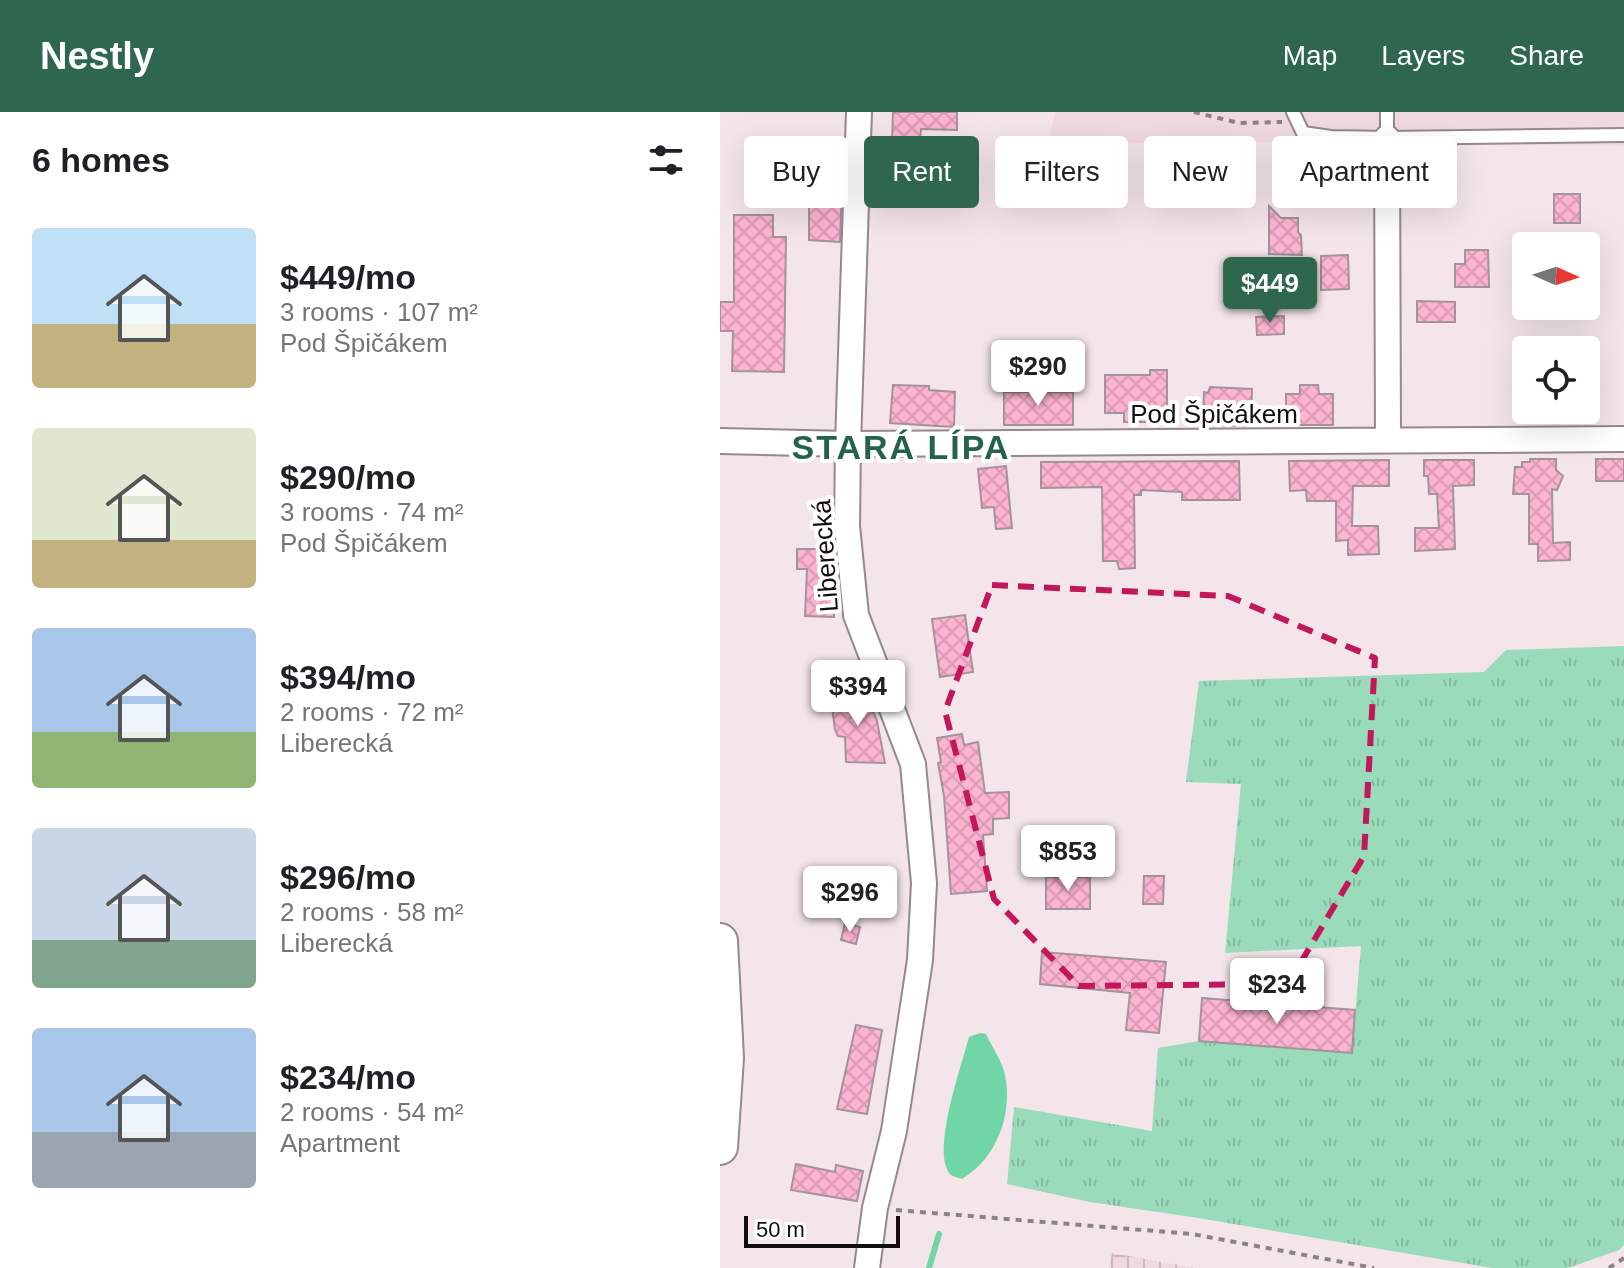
<!DOCTYPE html>
<html lang="en">
<head>
<meta charset="utf-8">
<style>
	:root { --surface:#fff; --page:#f2f2f2; --text:#202124; --muted:#757577; --accent:#2e664e }
	body { margin:0; font-family:Helvetica,sans-serif; background:var(--page); color:var(--text); height:100vh; display:flex; flex-direction:column; font-size:30px; white-space:nowrap }
	* { box-sizing:border-box; margin:0 }
	p { font-size:26px; color:var(--muted) }
	.icon { flex:none; width:44px; height:44px; fill:none; stroke:currentColor; stroke-width:2; stroke-linecap:round; stroke-linejoin:round }
	.map { position:relative; flex:1; overflow:hidden }
	.drawer { display:flex; flex-direction:column; background:var(--surface); width:720px }
	.drawer>* { flex:none }
	.banner { position:absolute; left:24px; top:24px; width:760px; height:72px; display:flex; gap:16px }
	.needle { width:52px; rotate:93deg }
	.fabs { position:absolute; left:792px; top:120px; display:grid; gap:16px }
	.fabs a { display:grid; place-items:center; width:88px; height:88px; border-radius:8px; background:var(--surface); box-shadow:0 8px 32px #0002; font-size:40px }
	.scale { position:absolute; left:24px; bottom:20px; width:156px; box-sizing:border-box; padding-left:8px; border:4px solid #120e0f; border-top:0; font-size:22px; line-height:28px; white-space:nowrap; color:#120e0f; -webkit-text-stroke:6px #fff; paint-order:stroke }
	.price { position:absolute; translate:-50% -68px; padding:0 18px; border-radius:8px; background:#fff; color:#222; font-size:26px; line-height:52px; filter:drop-shadow(0 2px 4px #0008) }
	.price::after { content:''; position:absolute; left:50%; top:48px; width:24px; height:18px; margin-left:-12px; background:inherit; clip-path:polygon(0 0,100% 0,50% 100%) }
	.price.current { background:var(--accent); color:#fff }
	ul { padding:0; list-style:none }
	li { display:flex; align-items:center; gap:24px; height:200px; padding:0 32px }
	li span { display:grid; place-items:center; flex:none; width:224px; height:160px; border-radius:8px; color:#555 }
	li>.icon { margin-inline-start:auto }
	span .icon { width:96px; height:96px; fill:#fffc; stroke-width:1 }
	li b { font-size:34px }
	h2 { display:flex; justify-content:space-between; align-items:center; height:96px; padding:0 32px; font-size:34px }
	.tag { padding:0 28px; border-radius:8px; background:var(--surface); box-shadow:0 8px 32px #0002; font-size:28px; line-height:72px }
	.tag.current { background:var(--accent); color:#fff }
	header { display:flex; align-items:center; gap:48px; box-sizing:border-box; height:112px; padding:0 40px; background:var(--accent); color:#fff }
	header strong { font-size:38px }
	nav { display:flex; gap:44px; margin-inline-start:auto; font-size:28px }
	main { display:flex; flex:1; min-height:0 }
	.map>svg:first-child { display:block }
	.built { fill:#f1d9e2 }
	.industrial { fill:url(#industrial-grid) }
	.grass { fill:url(#grass-tufts) }
	.water { fill:#70d6a8 }
	.lines { fill:none; stroke-linecap:round; stroke-linejoin:round }
	.stream { stroke:#70d6a8; stroke-width:6 }
	.building { fill:url(#building-cross-hatch); stroke:#a29499; stroke-width:2 }
	.lane-casing { stroke:#96888d; stroke-width:16 }
	.street-casing { stroke:#96888d; stroke-width:28 }
	.secondary-casing { stroke:#96888d; stroke-width:38 }
	.path { stroke:#8c8286; stroke-width:4; stroke-dasharray:6 6; stroke-linecap:butt }
	.lane { stroke:#fff; stroke-width:12 }
	.street { stroke:#fff; stroke-width:24 }
	.secondary { stroke:#fff; stroke-width:34 }
	.marked { fill:none; stroke:#c2185b; stroke-width:6; stroke-dasharray:16 10; stroke-linejoin:round }
	.labels { text-anchor:middle; stroke-width:8; stroke-linejoin:round; paint-order:stroke }
	.street-label { font-size:26px; fill:#120e0f; stroke:#fff }
	.district-label { font-size:34px; font-weight:bold; letter-spacing:2px; fill:#236449; stroke:#fff }
</style>
</head>
<body>
<header>
<strong>Nestly</strong>
<nav><a>Map</a><a>Layers</a><a>Share</a></nav>
</header>
<main>
<section class="drawer">
<h2>6 homes<svg class="icon" aria-label="filters" viewBox="0 0 24 24"><path d="M4 7h16M4 17h16"/><circle cx="9" cy="7" r="2"/><circle cx="15" cy="17" r="2"/></svg></h2>
<ul>
<li><span style="background:linear-gradient(#bfe0f5 60%,#c2b280 0)"><svg class="icon" aria-label="home" viewBox="0 0 24 24"><path d="M3 11l9-7 9 7M6 9v11h12V9"/></svg></span><div><b>$449/mo</b><p>3 rooms · 107 m²</p><p>Pod Špičákem</p></div></li>
<li><span style="background:linear-gradient(#dfe7d0 70%,#c2b280 0)"><svg class="icon" aria-label="home" viewBox="0 0 24 24"><path d="M3 11l9-7 9 7M6 9v11h12V9"/></svg></span><div><b>$290/mo</b><p>3 rooms · 74 m²</p><p>Pod Špičákem</p></div></li>
<li><span style="background:linear-gradient(#a9c7e8 65%,#8fb573 0)"><svg class="icon" aria-label="home" viewBox="0 0 24 24"><path d="M3 11l9-7 9 7M6 9v11h12V9"/></svg></span><div><b>$394/mo</b><p>2 rooms · 72 m²</p><p>Liberecká</p></div></li>
<li><span style="background:linear-gradient(#c9d6e8 70%,#7fa58c 0)"><svg class="icon" aria-label="home" viewBox="0 0 24 24"><path d="M3 11l9-7 9 7M6 9v11h12V9"/></svg></span><div><b>$296/mo</b><p>2 rooms · 58 m²</p><p>Liberecká</p></div></li>
<li><span style="background:linear-gradient(#a9c7e8 65%,#9aa5b1 0)"><svg class="icon" aria-label="home" viewBox="0 0 24 24"><path d="M3 11l9-7 9 7M6 9v11h12V9"/></svg></span><div><b>$234/mo</b><p>2 rooms · 54 m²</p><p>Apartment</p></div></li>
</ul>
</section>
<div class="map">
<svg width="904" height="1156" viewBox="0 0 904 1156">
	<defs>
		<pattern id="industrial-grid" width="8" height="8" patternUnits="userSpaceOnUse" patternTransform="scale(2)"><rect width="8" height="8" fill="#f1d9e2"/><path d="M0 4h8M4 0v8" fill="none" stroke="#ceb9c1"/></pattern>
		<pattern id="grass-tufts" width="24" height="20" patternUnits="userSpaceOnUse" patternTransform="scale(2)"><rect width="24" height="20" fill="#99dbbb"/><path d="M3 7l-1-3M5 7V3M7 7l1-3M15 17l-1-3M17 17v-4M19 17l1-3" fill="none" stroke="#83bba0"/></pattern>
		<pattern id="building-cross-hatch" width="8" height="8" patternUnits="userSpaceOnUse" patternTransform="scale(2)"><rect width="8" height="8" fill="#feb4d1"/><path d="M0 0l8 8M0 8l8-8" fill="none" stroke="#d99ab2"/></pattern>
	</defs>
	<rect width="100%" height="100%" fill="#f4e5ea"/>
	<!-- built -->
	<path class="built" d="M335 0H904V34L473 30 328 33Z"/>
	<!-- industrial -->
	<path class="industrial" d="M392 1141 475 1156H389Z"/>
	<!-- grass -->
	<path class="grass" d="M904 534V1133L899 1138 848 1156H772L478 1106 370 1090 287 1072 294 995 432 1019 438 936 479 929 632 940 641 834 505 841 521 672 466 670 479 569 764 560 786 538Z"/>
	<!-- water -->
	<path class="water" d="M260 921 266 922C272 935 282 949 285 963 293 1002 277 1046 242 1067 236 1065 229 1064 227 1057 215 1029 241 955 249 925Z"/>
	<g class="lines">
		<!-- stream -->
		<path class="stream" d="M209 1156 219 1122"/>
	</g>
	<!-- building -->
	<path class="building" d="M173 0H237V18L201 17 195 88 173 86 174 59H171Z
		M565 37H606L623 56H565Z
		M89 71H122L120 130 89 128Z
		M834 82H860V111H834Z
		M549 94 561 106H578V120L581 123 582 143 549 142Z
		M14 103H53V125H66L64 260 12 259 13 219H0V190H14Z
		M745 138H768L769 175H735V152H745Z
		M628 143 629 177 601 178V144Z
		M697 189 735 190V210H697Z
		M564 204V222L537 223 536 205Z
		M430 258H447V300H432V310H404V301H385V263H430Z
		M173 273 209 274V278L235 280 234 315 170 311Z
		M580 273H598L599 282H613V313H566V282H580Z
		M490 275 532 277 531 314 483 313 484 280 488 281Z
		M284 280H353V313H284Z
		M810 347H836V358L843 364 837 378 832 377 833 431 850 430V448L818 449V432H809V382H793L795 355H802V350H810Z
		M876 347H904V369H876Z
		M669 348V374H633L632 414H658L659 442 628 443V428L616 429V389H587L586 378 570 379 569 349Z
		M704 348H754V373L733 374 735 437 695 439V416H719L717 382H709L708 364H704Z
		M519 349 520 388H462V380L421 378V383H414L415 456 399 457 397 449H383L382 375 321 376V350Z
		M286 354 292 416 276 417 274 395 262 396 258 357Z
		M77 437H114V505L85 504 87 457H77Z
		M245 503 253 560 220 565 212 507Z
		M144 577 157 609 165 651 126 650 125 625 118 624 115 618 111 587Z
		M242 622 244 633 258 630 265 681 289 680V706L273 707V722L263 723 267 779 231 782 224 684 218 651 221 650 217 626Z
		M424 764H444L443 792H423Z
		M326 765H370V797H326Z
		M125 811 140 815 136 832 121 828Z
		M322 840 446 850 439 921 406 918 410 881 320 872Z
		M482 886 635 898 632 941 479 929Z
		M136 913 162 918 147 1002 117 997Z
		M76 1052 115 1060 116 1053 143 1059 137 1089 71 1078Z"/>
	<g class="lines">
		<!-- lane casing -->
		<g class="lane-casing">
			<path id="lane" d="M573 0 583 21 611 25 667 26
				M667 0V26L904 23"/>
		</g>
		<!-- street casing -->
		<g class="street-casing">
			<path id="street" d="M139 0 128 332 127 414 136 503 193 652 204 771 200 848 174 1019 155 1096 147 1156
				M667 26 668 328
				M0 329 128 332 904 327"/>
		</g>
		<!-- secondary casing -->
		<g class="secondary-casing">
			<path id="secondary" d="M0 829 6 946 0 1035"/>
		</g>
		<!-- path -->
		<path class="path" d="M474 0 519 11 562 10
			M176 1098 472 1122 654 1156
			M889 1156 904 1146"/>
		<!-- lane -->
		<use href="#lane" class="lane"/>
		<!-- street -->
		<use href="#street" class="street"/>
		<!-- secondary -->
		<use href="#secondary" class="secondary"/>
	</g>
	<!-- marked area -->
	<path class="marked" d="M272 473 508 484 655 546 644 744 568 872 359 874 274 787 225 599Z"/>
	<g class="labels">
		<!-- street labels -->
		<g class="street-label">
			<text x="494" y="311">Pod Špičákem</text>
			<text transform="translate(105 444) rotate(-94)" y="9">Liberecká</text>
		</g>
		<!-- district labels -->
		<g class="district-label">
			<text x="181" y="347">STARÁ LÍPA</text>
		</g>
	</g>
</svg>
<div class="fabs">
<a><svg class="needle" viewBox="-14 -14 28 28"><path d="M0-13l5 13h-10z" fill="#e53935"/><path d="M0 13l5-13h-10z" fill="#757577"/></svg></a>
<a><svg class="icon" aria-label="locate" viewBox="0 0 24 24"><circle cx="12" cy="12" r="6"/><path d="M12 2v4M12 18v4M2 12h4M18 12h4"/></svg></a>
</div>
<div class="scale">50 m</div>
<b class="price current" style="left:550px;top:213px">$449</b>
<b class="price" style="left:318px;top:296px">$290</b>
<b class="price" style="left:138px;top:616px">$394</b>
<b class="price" style="left:348px;top:781px">$853</b>
<b class="price" style="left:130px;top:822px">$296</b>
<b class="price" style="left:557px;top:914px">$234</b>
<div class="banner">
<a class="tag">Buy</a>
<a class="tag current">Rent</a>
<a class="tag">Filters</a>
<a class="tag">New</a>
<a class="tag">Apartment</a>
</div>
</div>
</main>
</body>
</html>
